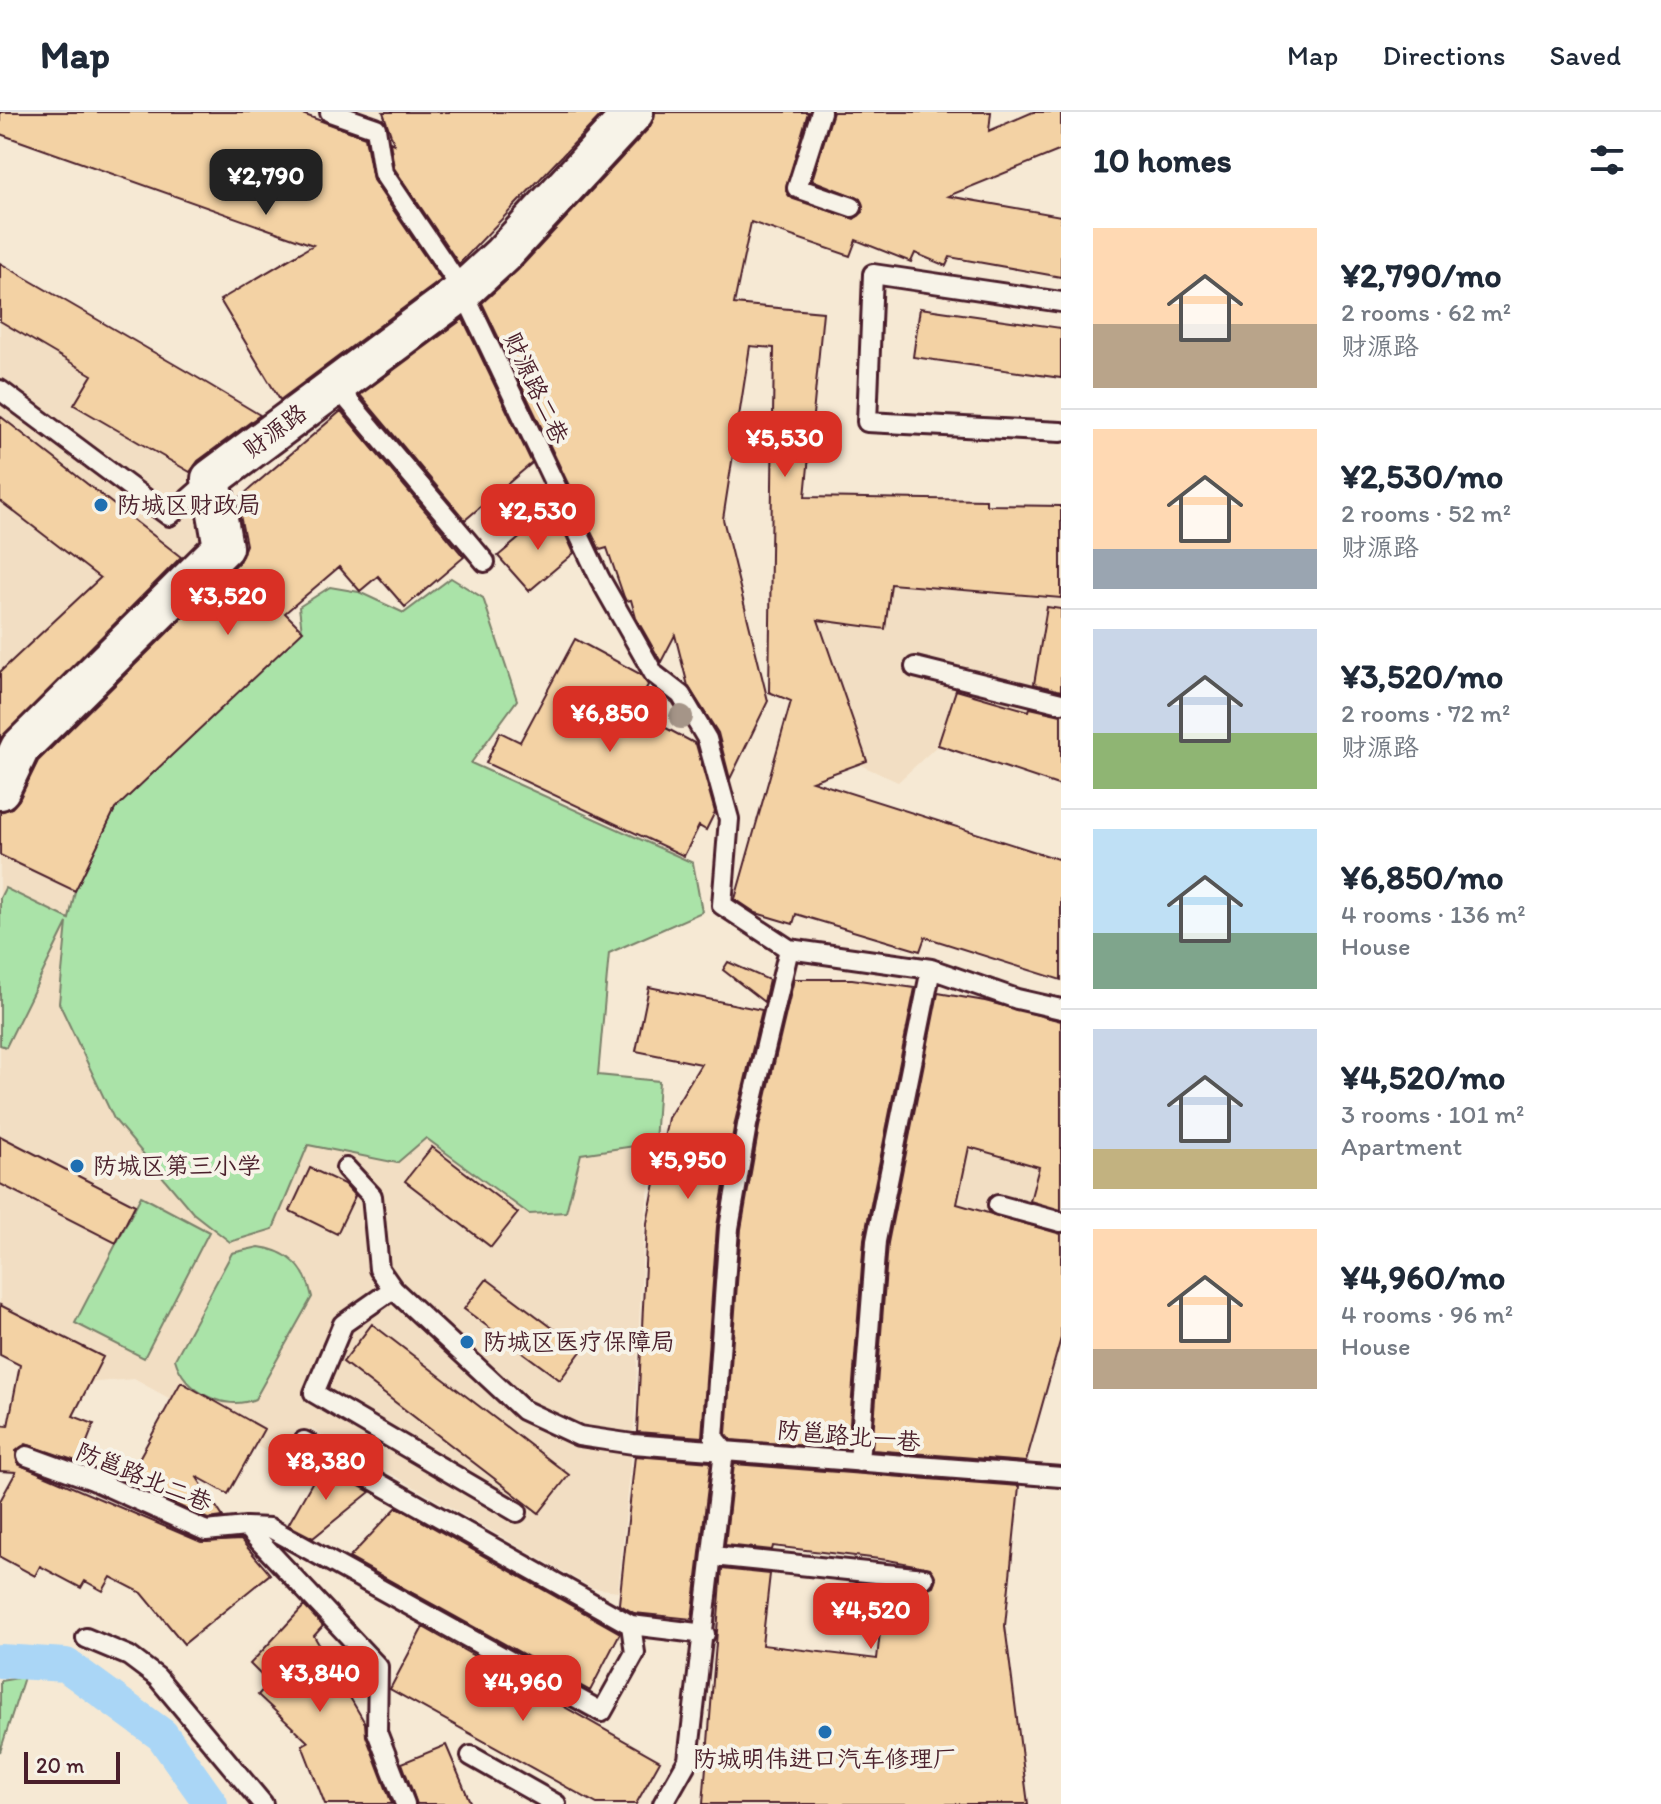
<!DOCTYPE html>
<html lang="en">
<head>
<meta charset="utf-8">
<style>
	:root { --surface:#fff; --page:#f6f6f7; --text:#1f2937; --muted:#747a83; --line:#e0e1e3; --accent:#d93025 }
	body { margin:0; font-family:Itim,"LXGW WenKai TC",sans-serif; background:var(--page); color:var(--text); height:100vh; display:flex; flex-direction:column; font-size:30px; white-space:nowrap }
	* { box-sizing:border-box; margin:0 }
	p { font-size:26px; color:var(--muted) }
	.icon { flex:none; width:44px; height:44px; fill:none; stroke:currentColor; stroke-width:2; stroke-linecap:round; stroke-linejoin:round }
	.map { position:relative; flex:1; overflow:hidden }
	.drawer { display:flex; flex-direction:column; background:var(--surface); width:600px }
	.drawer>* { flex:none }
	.scale { position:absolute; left:24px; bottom:20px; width:96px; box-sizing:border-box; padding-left:8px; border:4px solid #4a1f2b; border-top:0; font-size:22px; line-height:28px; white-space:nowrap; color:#4a1f2b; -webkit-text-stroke:6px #f7f3e8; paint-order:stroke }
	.price { position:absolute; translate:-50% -68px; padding:0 18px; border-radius:16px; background:var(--accent); color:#fff; font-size:26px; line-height:52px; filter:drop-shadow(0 2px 4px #0008) }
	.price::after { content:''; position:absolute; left:50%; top:48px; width:24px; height:18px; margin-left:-12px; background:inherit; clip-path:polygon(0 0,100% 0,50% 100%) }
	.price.current { background:#222; color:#fff }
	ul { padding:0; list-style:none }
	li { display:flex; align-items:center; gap:24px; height:200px; padding:0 32px }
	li+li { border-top:2px solid var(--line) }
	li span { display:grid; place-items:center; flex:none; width:224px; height:160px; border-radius:0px; color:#555 }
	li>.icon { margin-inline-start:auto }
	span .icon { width:96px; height:96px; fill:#fffc; stroke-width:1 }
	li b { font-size:34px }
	h2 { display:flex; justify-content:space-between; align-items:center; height:96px; padding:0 32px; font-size:34px }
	header { display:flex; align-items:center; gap:48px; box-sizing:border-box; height:112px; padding:0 40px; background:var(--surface); border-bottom:2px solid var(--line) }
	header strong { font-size:38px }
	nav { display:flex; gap:44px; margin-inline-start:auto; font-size:28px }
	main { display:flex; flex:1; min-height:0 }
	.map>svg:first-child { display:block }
	.built { fill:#f2dec3 }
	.green { fill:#aae3a8; stroke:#7a816a; stroke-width:2 }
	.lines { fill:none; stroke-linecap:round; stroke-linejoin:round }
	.canal { stroke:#aad6f6; stroke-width:34 }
	.building { fill:#f3d2a4; stroke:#4a1f2b; stroke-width:2 }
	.lane-casing { stroke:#4a1f2b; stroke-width:24 }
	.street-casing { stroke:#4a1f2b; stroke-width:44 }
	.lane { stroke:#f7f3e8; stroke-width:18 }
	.street { stroke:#f7f3e8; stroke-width:38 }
	.tree { fill:#a59588 }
	.poi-dot { fill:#1f6fb2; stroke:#f7f3e8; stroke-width:3 }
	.labels { text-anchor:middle; stroke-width:8; stroke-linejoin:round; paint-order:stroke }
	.street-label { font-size:24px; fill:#4a1f2b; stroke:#f7f3e8 }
	.poi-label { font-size:24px; fill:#4a1f2b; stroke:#f7f3e8; text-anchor:start }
</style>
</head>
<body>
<header>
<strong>Map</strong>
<nav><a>Map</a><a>Directions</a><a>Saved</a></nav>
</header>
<main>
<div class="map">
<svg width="1061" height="1692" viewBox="0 0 1061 1692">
	<rect width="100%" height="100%" fill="#f6e9d4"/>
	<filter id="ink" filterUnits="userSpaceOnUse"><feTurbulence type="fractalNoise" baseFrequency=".0125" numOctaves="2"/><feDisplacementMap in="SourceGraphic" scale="16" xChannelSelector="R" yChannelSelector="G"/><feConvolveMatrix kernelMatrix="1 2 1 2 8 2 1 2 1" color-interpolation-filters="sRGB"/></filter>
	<g filter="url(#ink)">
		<!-- built -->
		<path class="built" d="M0 209 251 298 262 318 186 371 209 404 212 420 78 563 0 586Z
			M1061 449V674L938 633 898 670 858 652 787 457Z
			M3 690 96 734 75 779 64 829 59 891 273 1116 308 1033 397 1051 426 1026 529 1102 566 1099 581 1042 655 1031 644 1112 633 1331 618 1479 592 1476 312 1317 291 1353 134 1267 59 1273 0 1243V698Z
			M980 982 1061 1005V1162L956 1092Z"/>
		<!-- green -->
		<path class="green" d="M451 466 483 486 517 588 471 651 693 751 702 800 609 841 598 963 659 969 655 1031 581 1042 566 1100 529 1102 426 1026 397 1051 308 1033 273 1117 230 1130 193 1101 114 1007 59 891 67 811 6 935 0 933V786L5 776 69 807 75 779 115 697 302 519 299 495 330 475 359 480 404 501Z
			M141 1084 209 1120 144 1246 75 1211Z
			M259 1135C289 1139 306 1155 312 1185L255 1287C225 1300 184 1280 175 1247L232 1141Z
			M24 1565 0 1640V1569Z"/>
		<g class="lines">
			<!-- canal -->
			<path class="canal" d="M0 1549 66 1553 162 1623 211 1692"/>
		</g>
		<!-- building -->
		<path class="building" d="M0 0H297L365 25 373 68 441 168 280 288 220 188 313 133 0 22Z
			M383 0H604L459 152 394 56 390 30 394 32Z
			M655 0H808L786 79 793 87 854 107 863 100 860 87 812 68 833 0H991L989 19 1033 0H1061V38L948 84 1061 104V165L950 145 946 154 915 141 911 150 856 128 850 144 751 110 734 192 823 200 805 385 986 388V393L1061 394V486L891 472 885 517 818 508 867 649 812 669 1061 748V868L925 825 920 839 796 802 793 812 756 801 735 787 791 589 769 580 774 236 750 234 723 407 768 589 730 667 718 621 688 574 675 523 661 550 636 506 631 488 626 489 624 485 607 436 600 438 593 424 482 191 518 158 650 15Z
			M0 151 198 266 260 303 198 349 190 360 74 293 92 263 0 209Z
			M920 196 1061 216V266L913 245Z
			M463 207 532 351 465 408 360 283Z
			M341 299 464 445 405 495 378 464 360 479 339 455 285 501 303 519 115 697 75 779 0 743V700L12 696 19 688 38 649 239 450 246 433 237 388Z
			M0 304 181 445 0 627V560L100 466 0 389Z
			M554 397 574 441 529 479 498 444Z
			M1047 495 1061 497V579L1034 572Z
			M575 527 640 562 648 573 634 599 696 632 715 700 706 718 699 714 684 744 486 651 500 620 520 630Z
			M956 578 1029 599 1030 596 1061 603V674L938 633Z
			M728 850 769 868 764 890 723 858Z
			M794 867H852L915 876 864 1127 848 1337 731 1328 726 1322 741 1117 759 1015Z
			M649 875 762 898 735 1010 717 1114 702 1325 637 1320 647 1111 668 1006 701 952 636 939Z
			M938 881 985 889 1061 909V1098L1030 1089 1039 1055 969 1035 957 1092 1061 1122V1226L1026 1350 872 1338 888 1131Z
			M0 1024 135 1093 116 1131 0 1072Z
			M432 1035 518 1101 491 1135 405 1069Z
			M310 1056 344 1072 355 1084 337 1122 290 1099Z
			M487 1167 582 1238 560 1268 464 1197Z
			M0 1193 103 1245 73 1304 94 1312 79 1350 26 1332 16 1339 18 1352 201 1430 241 1428 270 1462 184 1532 142 1481 111 1465 103 1479 85 1469 81 1476 40 1454 35 1464 0 1445V1389L16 1360 0 1359V1313L8 1314 20 1253 0 1243Z
			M372 1212 569 1363 539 1401 343 1250Z
			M181 1270 264 1317 228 1382 196 1364 223 1405 208 1407 126 1370Z
			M635 1344 711 1350 692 1507 634 1501 619 1492Z
			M734 1352 1019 1374 1005 1514 1028 1692H703L722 1457 770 1462 762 1533 877 1547 885 1474 924 1478 933 1474 936 1466 930 1456 888 1448 773 1434 772 1438 725 1433Z
			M322 1353 370 1380 313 1426 288 1413Z
			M397 1395 620 1521 590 1579 349 1446Z
			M304 1494 323 1514 314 1524 365 1611 366 1624 392 1692H325L302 1633 308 1630 258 1583 269 1571 250 1552Z
			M423 1515 660 1649 636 1692H597L390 1577Z
			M446 1633 471 1692H417L402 1651Z"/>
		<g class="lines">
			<!-- lane casing -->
			<g class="lane-casing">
				<path id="lane" d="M330 0 376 16 383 61 463 179 600 467 654 562 681 583 707 627 729 707 722 793 789 837
					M821 0 797 76 852 95
					M1061 190 873 162 867 310 1061 320
					M336 274 485 450
					M0 278 169 404 211 367
					M915 555 1061 591
					M931 857 1017 887 1061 897
					M346 1056 372 1084 379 1157 393 1177 523 1298 579 1324 633 1332 1061 1365
					M998 1093 1061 1110
					M393 1177 343 1212 314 1281 517 1400
					M304 1329 631 1513 705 1522
					M27 1344 93 1368 206 1419 246 1415 378 1555 377 1620 405 1692
					M246 1415 270 1416 602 1600 635 1541 631 1513
					M713 1444 924 1466
					M86 1526 129 1544 157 1565 263 1692
					M471 1644 556 1692
					M663 1692 688 1648 724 1338 714 1326 729 1116 747 1013 789 837 931 857 876 1129 859 1350"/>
			</g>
			<!-- street casing -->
			<g class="street-casing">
				<path id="street" d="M0 678 20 636 223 435 211 367 463 179 502 143 634 0"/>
			</g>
			<!-- lane -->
			<use href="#lane" class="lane"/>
			<!-- street -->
			<use href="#street" class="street"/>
		</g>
		<!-- trees -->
		<circle class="tree" cx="681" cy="605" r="12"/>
	</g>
	<!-- markers -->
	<g class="poi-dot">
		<circle cx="101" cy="393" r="8"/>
		<circle cx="77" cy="1054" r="8"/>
		<circle cx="467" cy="1230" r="8"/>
		<circle cx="825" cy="1620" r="8"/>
	</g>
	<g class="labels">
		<!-- street labels -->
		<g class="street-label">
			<text transform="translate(536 276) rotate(65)" y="8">财源路二巷</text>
			<text transform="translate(275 319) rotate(-37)" y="8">财源路</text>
			<text transform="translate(849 1324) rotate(5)" y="8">防邕路北一巷</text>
			<text transform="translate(144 1365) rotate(22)" y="8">防邕路北二巷</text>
		</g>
		<!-- poi labels -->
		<g class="poi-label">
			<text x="117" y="401">防城区财政局</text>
			<text x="93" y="1062">防城区第三小学</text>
			<text x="483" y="1238">防城区医疗保障局</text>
			<text x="825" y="1655" text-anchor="middle">防城明伟进口汽车修理厂</text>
		</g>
	</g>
</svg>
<div class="scale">20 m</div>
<b class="price current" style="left:266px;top:105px">¥2,790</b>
<b class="price" style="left:785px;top:367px">¥5,530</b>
<b class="price" style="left:538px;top:440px">¥2,530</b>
<b class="price" style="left:228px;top:525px">¥3,520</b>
<b class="price" style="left:610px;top:642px">¥6,850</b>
<b class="price" style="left:688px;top:1089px">¥5,950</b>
<b class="price" style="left:326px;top:1390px">¥8,380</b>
<b class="price" style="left:871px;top:1539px">¥4,520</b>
<b class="price" style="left:320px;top:1602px">¥3,840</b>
<b class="price" style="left:523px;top:1611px">¥4,960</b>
</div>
<section class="drawer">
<h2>10 homes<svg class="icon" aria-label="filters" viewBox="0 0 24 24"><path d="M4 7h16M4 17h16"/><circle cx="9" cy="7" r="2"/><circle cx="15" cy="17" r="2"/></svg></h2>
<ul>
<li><span style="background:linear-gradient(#ffd9b3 60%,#b9a48a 0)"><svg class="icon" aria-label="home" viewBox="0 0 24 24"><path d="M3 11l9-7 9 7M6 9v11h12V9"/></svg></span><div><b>¥2,790/mo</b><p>2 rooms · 62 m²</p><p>财源路</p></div></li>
<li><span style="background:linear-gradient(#ffd9b3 75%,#9aa5b1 0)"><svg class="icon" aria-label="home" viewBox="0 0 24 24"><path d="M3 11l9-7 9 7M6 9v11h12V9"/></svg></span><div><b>¥2,530/mo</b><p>2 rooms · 52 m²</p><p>财源路</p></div></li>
<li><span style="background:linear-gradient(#c9d6e8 65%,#8fb573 0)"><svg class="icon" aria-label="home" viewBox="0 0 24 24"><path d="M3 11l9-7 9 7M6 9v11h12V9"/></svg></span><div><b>¥3,520/mo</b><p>2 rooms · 72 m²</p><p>财源路</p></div></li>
<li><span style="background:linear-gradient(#bfe0f5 65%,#7fa58c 0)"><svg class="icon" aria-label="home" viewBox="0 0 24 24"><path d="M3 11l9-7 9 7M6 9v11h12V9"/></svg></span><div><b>¥6,850/mo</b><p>4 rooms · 136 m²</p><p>House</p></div></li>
<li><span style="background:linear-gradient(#c9d6e8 75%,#c2b280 0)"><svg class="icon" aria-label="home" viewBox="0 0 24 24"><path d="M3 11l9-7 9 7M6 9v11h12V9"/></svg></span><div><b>¥4,520/mo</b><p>3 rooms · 101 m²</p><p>Apartment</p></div></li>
<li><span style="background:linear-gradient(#ffd9b3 75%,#b9a48a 0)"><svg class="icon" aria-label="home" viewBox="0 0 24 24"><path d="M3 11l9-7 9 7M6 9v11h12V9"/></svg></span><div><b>¥4,960/mo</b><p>4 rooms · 96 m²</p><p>House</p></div></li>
</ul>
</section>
</main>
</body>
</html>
